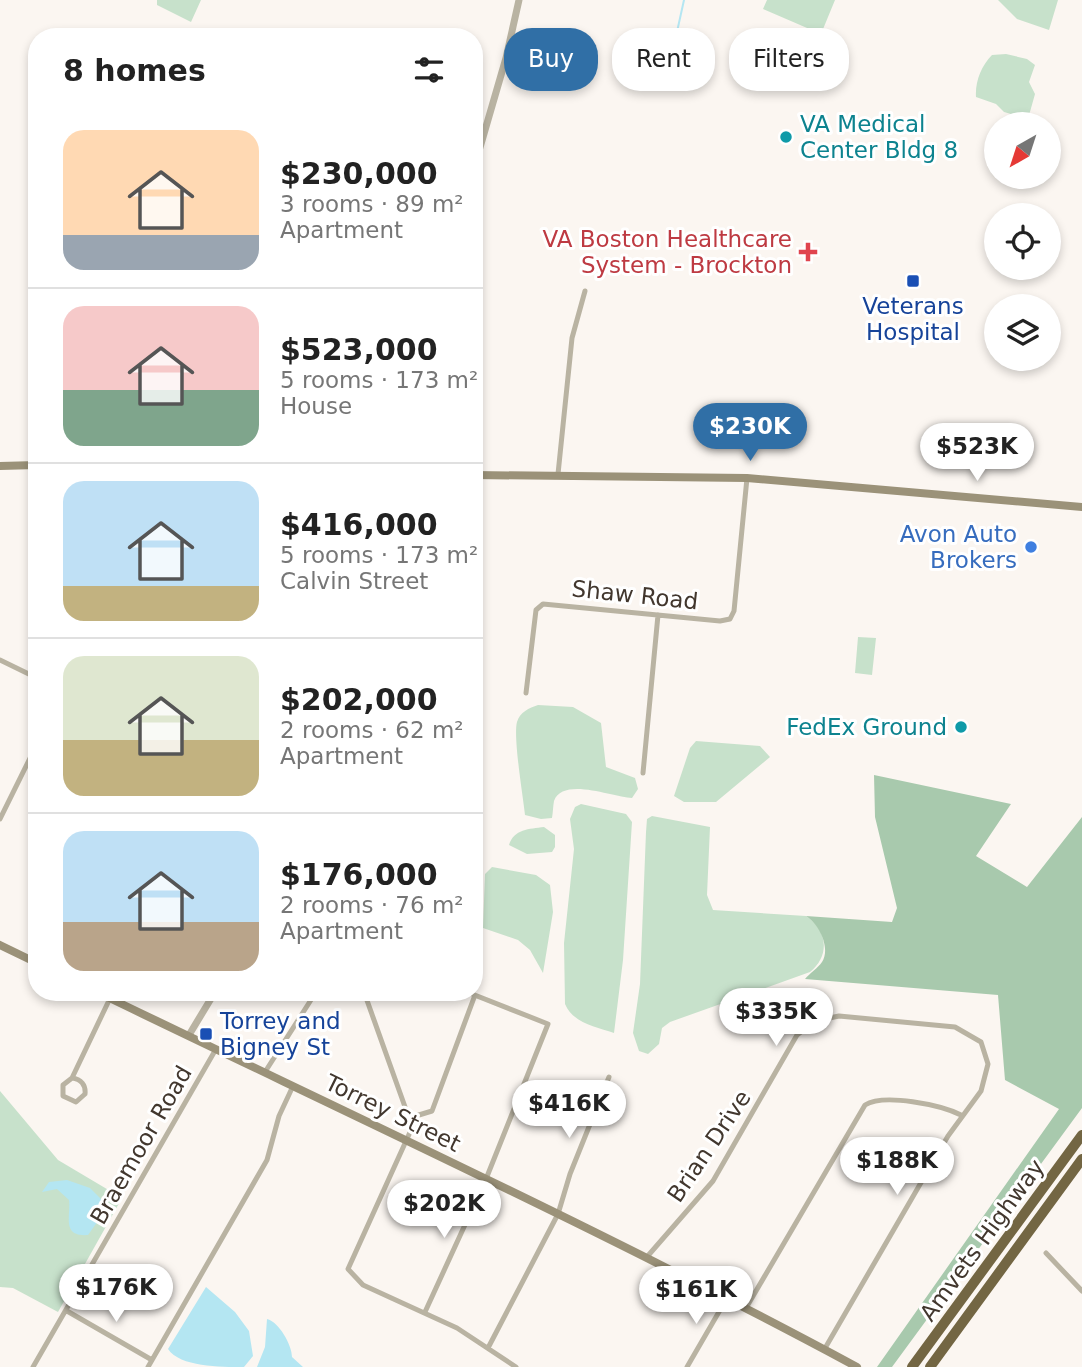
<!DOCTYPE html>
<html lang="en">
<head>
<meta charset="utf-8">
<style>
	:root { --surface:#fff; --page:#f2f2f2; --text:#222; --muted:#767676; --line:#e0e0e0; --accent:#306fa6 }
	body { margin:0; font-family:"DejaVu Sans",sans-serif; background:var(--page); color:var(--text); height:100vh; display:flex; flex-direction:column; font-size:26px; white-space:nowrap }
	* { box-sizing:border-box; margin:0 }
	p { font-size:23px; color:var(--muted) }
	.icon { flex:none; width:38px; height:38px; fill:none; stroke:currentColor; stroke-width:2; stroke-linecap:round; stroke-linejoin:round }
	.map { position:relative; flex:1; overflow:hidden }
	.side { position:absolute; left:28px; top:28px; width:455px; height:973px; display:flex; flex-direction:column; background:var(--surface); border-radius:28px; box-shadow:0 4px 10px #0003 }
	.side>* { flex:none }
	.guide { position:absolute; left:504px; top:28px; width:472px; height:63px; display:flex; gap:14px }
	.needle { width:46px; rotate:219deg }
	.controls { position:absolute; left:984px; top:112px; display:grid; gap:14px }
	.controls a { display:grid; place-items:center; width:77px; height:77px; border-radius:50%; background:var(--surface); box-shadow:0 4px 10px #0003; font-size:35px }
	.price { position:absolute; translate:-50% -60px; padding:0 16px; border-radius:24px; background:#fff; color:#222; font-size:23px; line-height:46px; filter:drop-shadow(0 2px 4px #0008) }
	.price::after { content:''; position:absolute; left:50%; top:42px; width:21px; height:16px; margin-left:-10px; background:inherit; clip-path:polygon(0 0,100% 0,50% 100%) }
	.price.active { background:var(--accent); color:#fff }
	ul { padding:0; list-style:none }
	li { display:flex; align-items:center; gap:21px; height:175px; padding:0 35px }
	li+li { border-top:2px solid var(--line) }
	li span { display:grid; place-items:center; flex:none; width:196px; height:140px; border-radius:21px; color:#555 }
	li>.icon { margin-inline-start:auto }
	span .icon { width:84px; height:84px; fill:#fffc; stroke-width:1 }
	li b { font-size:30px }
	h2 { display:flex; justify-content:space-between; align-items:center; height:84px; padding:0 35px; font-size:30px }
	.chip { padding:0 24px; border-radius:28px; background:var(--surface); box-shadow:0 4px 10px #0003; font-size:24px; line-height:63px }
	.chip.active { background:var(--accent); color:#fff }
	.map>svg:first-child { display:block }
	.green { fill:#c7e1cb }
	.forest { fill:#a8c9ad }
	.water { fill:#b4e6f2 }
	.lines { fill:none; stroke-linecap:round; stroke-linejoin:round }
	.stream { stroke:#b4e6f2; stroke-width:2 }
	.minor { stroke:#b9b3a2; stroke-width:5 }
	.tertiary { stroke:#b9b3a2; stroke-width:7 }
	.secondary { stroke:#9b9279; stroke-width:8 }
	.motorway { stroke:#736643; stroke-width:10 }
	.culture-dot { fill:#0f9aa8; stroke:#fff; stroke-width:2.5 }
	.health-dot { fill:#e0444e; stroke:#fff; stroke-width:2.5 }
	.transit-dot { fill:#1a4fb4; stroke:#fff; stroke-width:2.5 }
	.shop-dot { fill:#3f7fe0; stroke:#fff; stroke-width:2.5 }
	.labels { text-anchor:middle; stroke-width:6; stroke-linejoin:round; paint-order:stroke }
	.culture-label { font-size:23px; fill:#0d838f; stroke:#fff; text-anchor:start }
	.health-label { font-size:23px; fill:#be3a42; stroke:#fff; text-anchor:end }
	.transit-label { font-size:23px; fill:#164399; stroke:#fff }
	.shop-label { font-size:23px; fill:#366cbe; stroke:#fff; text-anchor:end }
	.street-label { font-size:23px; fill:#42372e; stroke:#fff }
</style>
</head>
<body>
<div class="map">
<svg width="1082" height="1367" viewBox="0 0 1082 1367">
	<rect width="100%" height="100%" fill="#fbf6f1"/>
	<!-- green -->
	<path class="green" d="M157 0H201L191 22 157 5Z
		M767 0H835L821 34 763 9Z
		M998 0H1058L1049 30 1017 19Z
		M1006 54 1027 59 1035 65 1029 82 1035 94 1028 119 1004 112 996 104 976 97C975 82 981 66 992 55Z
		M858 637 876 638 872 675 855 673Z
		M538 705 573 707 601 723 606 767 635 778 638 789 632 798C615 798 563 776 554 801 553 806 553 812 552 818L541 819 525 815C523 796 513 737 517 722 520 712 529 708 538 705Z
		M696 741 760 746 770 757 716 802H684L674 796 690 748Z
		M581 804 626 814 632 822 623 960 614 1033C596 1027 573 1023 565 1004L564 943 574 849 570 819 575 807Z
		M652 816 710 827 707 895 713 910 806 916C828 930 830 956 810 972L670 1022 662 1028 659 1044 648 1054 639 1051 633 1033 640 984 646 832 647 819Z
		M544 827 555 835V847L552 852 527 854 509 845C514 829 529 829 544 827Z
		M492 867 536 875 550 885 553 912 543 973 530 950 518 940 483 928 485 874Z
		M0 1091 58 1160 122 1198 58 1312 13 1288 0 1287Z"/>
	<!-- forest -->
	<path class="forest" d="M874 775 1011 804 976 856 1027 887 1082 817V1108L892 1367H877L1059 1109 1005 1080 998 995 805 979C810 973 818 968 822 962 831 948 819 924 806 916L892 922 897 908 875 817Z"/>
	<!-- water -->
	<path class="water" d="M67 1180 90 1188 102 1200 98 1221 88 1235C61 1237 71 1216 69 1200L57 1189 42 1192 49 1182Z
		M206 1287 235 1312 249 1331 253 1356 244 1367C220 1367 180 1367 168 1349Z
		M267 1319C279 1322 292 1345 292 1357L303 1367H257L265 1347Z"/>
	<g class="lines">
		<!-- stream -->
		<path class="stream" d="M671 59 684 0"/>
		<!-- minor -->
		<path class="minor" d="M558 474 572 338 585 291
			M474 508 479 475
			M0 660 37 678
			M526 693 536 610 543 604 720 621 730 619 734 611 747 478
			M643 773 658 615
			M0 819 37 744
			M30 960 37 945
			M364 992 409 1118 411 1130 348 1269 363 1285 457 1328 516 1367
			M265 1072 316 992
			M72 1078C81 1079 86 1085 85 1094L76 1102 63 1096V1085L72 1078 113 992
			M409 1118 432 1111 475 995
			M1046 1253 1082 1291
			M646 1258 713 1181 797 1035 815 1021 839 1016 955 1027 981 1042 988 1064 981 1091 948 1136 824 1350
			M746 1308 865 1105C884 1093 941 1105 961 1115
			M67 1311 152 1360
			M425 1312 486 1179 548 1024 467 992
			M488 1348 558 1214 570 1174 609 1077
			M33 1367 216 1049
			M148 1367 267 1160 279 1116 293 1086
			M687 1367 727 1298"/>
		<!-- tertiary -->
		<path class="tertiary" d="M474 168 506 58 519 0
			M189 1035 215 992"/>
		<!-- secondary -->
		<path class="secondary" d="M0 466 37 465
			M474 475 747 478 1082 507
			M0 945 37 963
			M97 992C351 1115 608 1233 857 1367"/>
		<!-- motorway -->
		<path class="motorway" d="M912 1367 1082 1135
			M930 1367 1082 1159"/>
	</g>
	<!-- markers -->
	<g class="culture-dot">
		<circle cx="786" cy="137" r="7"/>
		<circle cx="961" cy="727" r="7"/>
	</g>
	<path class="health-dot" d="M804.5 241.5h7v7h7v7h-7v7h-7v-7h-7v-7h7z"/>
	<g class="transit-dot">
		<rect x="906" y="274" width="14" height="14" rx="3.5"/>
		<rect x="199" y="1027" width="14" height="14" rx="3.5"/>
	</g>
	<circle class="shop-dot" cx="1031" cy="547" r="7"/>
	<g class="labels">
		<!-- culture labels -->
		<g class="culture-label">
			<text x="800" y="132">VA Medical<tspan x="800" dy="26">Center Bldg 8</tspan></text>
			<text x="947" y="735" text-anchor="end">FedEx Ground</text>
		</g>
		<!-- health labels -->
		<g class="health-label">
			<text x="792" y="247">VA Boston Healthcare<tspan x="792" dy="26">System - Brockton</tspan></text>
		</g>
		<!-- transit labels -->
		<g class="transit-label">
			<text x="913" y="314">Veterans<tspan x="913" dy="26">Hospital</tspan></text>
			<text x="220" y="1029" text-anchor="start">Torrey and<tspan x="220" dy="26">Bigney St</tspan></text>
		</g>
		<!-- shop labels -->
		<g class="shop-label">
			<text x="1017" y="542">Avon Auto<tspan x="1017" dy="26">Brokers</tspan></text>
		</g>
		<!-- street labels -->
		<g class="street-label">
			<text transform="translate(635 595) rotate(6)" y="8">Shaw Road</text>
			<text transform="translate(393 1113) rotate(26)" y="8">Torrey Street</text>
			<text transform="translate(141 1145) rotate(-60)" y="8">Braemoor Road</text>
			<text transform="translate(709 1146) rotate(-56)" y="8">Brian Drive</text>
			<text transform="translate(982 1240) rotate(-54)" y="8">Amvets Highway</text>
		</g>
	</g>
</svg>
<div class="controls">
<a><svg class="needle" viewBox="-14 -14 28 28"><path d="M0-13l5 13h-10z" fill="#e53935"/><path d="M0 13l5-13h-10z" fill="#767676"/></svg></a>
<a><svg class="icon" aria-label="locate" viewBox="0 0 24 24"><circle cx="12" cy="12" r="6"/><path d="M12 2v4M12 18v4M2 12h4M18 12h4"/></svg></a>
<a><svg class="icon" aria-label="layers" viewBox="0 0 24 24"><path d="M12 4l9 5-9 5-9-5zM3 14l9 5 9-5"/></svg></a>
</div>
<b class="price active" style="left:750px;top:463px">$230K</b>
<b class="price" style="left:977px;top:483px">$523K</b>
<b class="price" style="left:776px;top:1048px">$335K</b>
<b class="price" style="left:569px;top:1140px">$416K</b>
<b class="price" style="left:897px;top:1197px">$188K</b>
<b class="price" style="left:444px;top:1240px">$202K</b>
<b class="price" style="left:116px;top:1324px">$176K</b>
<b class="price" style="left:696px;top:1326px">$161K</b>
<div class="guide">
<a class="chip active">Buy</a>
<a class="chip">Rent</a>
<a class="chip">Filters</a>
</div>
<section class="side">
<h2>8 homes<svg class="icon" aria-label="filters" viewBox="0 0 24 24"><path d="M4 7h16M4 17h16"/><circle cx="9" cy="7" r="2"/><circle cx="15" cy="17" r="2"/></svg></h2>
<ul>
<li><span style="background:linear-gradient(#ffd9b3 75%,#9aa5b1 0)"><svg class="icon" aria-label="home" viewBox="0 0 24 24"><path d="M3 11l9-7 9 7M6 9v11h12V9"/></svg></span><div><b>$230,000</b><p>3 rooms · 89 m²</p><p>Apartment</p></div></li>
<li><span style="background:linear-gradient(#f6c9c9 60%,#7fa58c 0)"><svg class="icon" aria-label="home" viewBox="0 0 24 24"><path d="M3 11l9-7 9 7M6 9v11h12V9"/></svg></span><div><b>$523,000</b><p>5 rooms · 173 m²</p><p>House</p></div></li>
<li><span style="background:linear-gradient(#bfe0f5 75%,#c2b280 0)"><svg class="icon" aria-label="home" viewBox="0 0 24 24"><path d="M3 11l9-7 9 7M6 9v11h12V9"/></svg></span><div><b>$416,000</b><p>5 rooms · 173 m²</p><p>Calvin Street</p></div></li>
<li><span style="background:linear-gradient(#dfe7d0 60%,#c2b280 0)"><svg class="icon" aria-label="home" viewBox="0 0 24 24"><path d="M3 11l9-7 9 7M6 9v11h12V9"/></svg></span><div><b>$202,000</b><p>2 rooms · 62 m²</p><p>Apartment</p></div></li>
<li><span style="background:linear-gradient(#bfe0f5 65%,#b9a48a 0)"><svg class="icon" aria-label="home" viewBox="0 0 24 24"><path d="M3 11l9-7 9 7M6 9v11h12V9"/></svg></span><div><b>$176,000</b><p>2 rooms · 76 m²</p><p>Apartment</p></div></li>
</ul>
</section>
</div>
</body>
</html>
